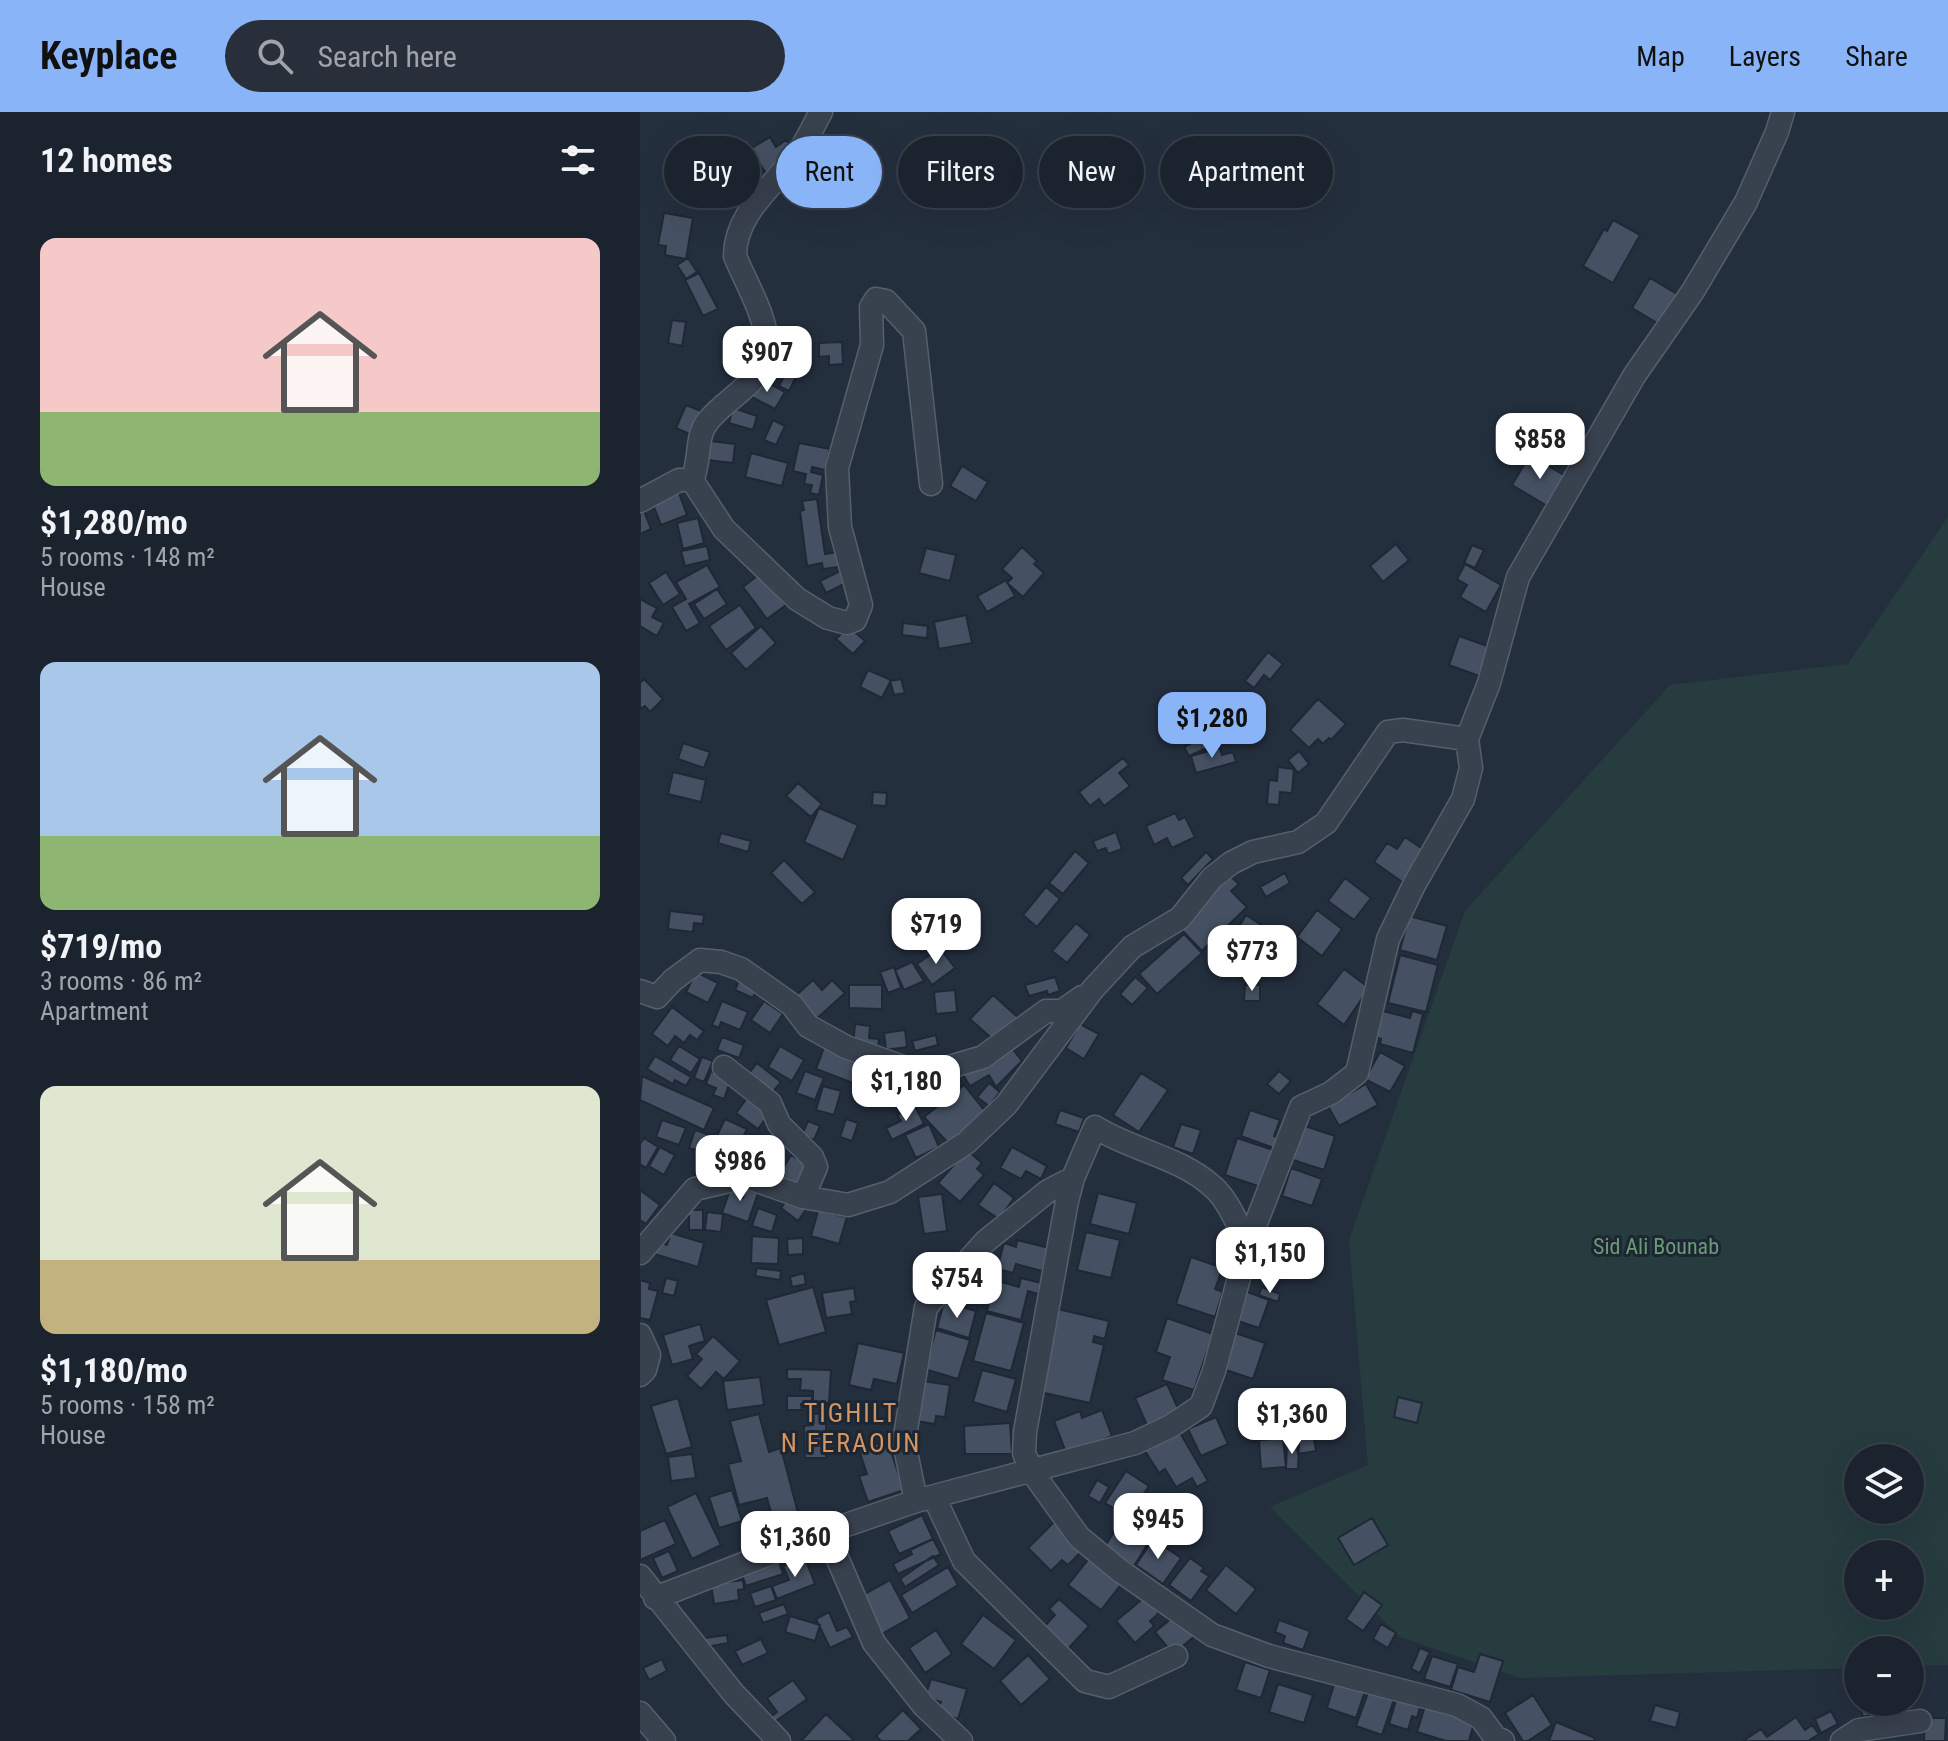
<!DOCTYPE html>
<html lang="en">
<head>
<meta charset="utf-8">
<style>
	:root { --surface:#1b232e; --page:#282f3a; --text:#f1f3f6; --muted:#a0a4aa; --line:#39404a; --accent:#8ab4f8 }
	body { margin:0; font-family:"Roboto Condensed",sans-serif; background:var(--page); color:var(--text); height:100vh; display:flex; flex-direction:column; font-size:30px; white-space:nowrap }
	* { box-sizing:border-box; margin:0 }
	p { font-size:26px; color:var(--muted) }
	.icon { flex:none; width:44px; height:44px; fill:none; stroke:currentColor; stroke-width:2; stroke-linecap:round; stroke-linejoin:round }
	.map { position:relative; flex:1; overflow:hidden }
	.details { display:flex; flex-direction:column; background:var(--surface); width:640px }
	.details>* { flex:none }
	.guide { position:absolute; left:24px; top:24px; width:760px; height:72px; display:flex; gap:16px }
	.tools { position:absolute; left:1204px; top:1332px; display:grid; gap:16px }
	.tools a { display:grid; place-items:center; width:80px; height:80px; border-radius:50%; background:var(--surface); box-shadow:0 8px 32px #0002,0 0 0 2px var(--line); font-size:40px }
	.price { position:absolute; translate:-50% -68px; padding:0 18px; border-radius:16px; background:#fff; color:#222; font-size:26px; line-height:52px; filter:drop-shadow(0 2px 4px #0008) }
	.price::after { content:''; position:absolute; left:50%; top:48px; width:24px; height:18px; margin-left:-12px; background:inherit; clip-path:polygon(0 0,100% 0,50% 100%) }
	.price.on { background:var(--accent); color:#111 }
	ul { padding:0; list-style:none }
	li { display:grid; align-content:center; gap:16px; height:424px; padding:0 40px }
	li span { display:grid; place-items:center; height:248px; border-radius:16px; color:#555 }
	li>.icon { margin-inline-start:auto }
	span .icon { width:144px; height:144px; fill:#fffc; stroke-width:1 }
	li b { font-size:34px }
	h2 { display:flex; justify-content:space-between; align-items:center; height:96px; padding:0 40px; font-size:34px }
	.pill { padding:0 28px; border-radius:36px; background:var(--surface); box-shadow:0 8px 32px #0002,0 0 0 2px var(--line); font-size:28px; line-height:72px }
	.pill.on { background:var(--accent); color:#111 }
	header { display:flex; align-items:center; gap:48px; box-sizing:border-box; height:112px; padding:0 40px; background:var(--accent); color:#111 }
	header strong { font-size:38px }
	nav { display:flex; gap:44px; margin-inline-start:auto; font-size:28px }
	.search { width:560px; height:72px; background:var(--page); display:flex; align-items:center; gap:20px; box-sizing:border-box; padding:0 28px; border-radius:44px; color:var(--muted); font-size:30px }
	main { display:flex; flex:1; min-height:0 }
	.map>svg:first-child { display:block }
	.green { fill:#263c3f; fill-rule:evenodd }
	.building { fill:#455162; stroke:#1f2835; stroke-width:2 }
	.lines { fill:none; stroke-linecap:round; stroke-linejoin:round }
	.minor-casing { stroke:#565f6c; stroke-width:25 }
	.minor { stroke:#38414e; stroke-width:22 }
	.labels { text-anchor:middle; stroke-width:6; stroke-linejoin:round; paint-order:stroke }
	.park-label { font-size:22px; fill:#6b9a76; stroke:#1d2633 }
	.quarter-label { font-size:26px; letter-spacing:2px; fill:#d59563; stroke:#1d2633 }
</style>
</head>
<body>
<header>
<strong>Keyplace</strong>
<div class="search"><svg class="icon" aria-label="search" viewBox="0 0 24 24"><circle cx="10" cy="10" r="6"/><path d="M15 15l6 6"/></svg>Search here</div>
<nav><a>Map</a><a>Layers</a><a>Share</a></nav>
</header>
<main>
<section class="details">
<h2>12 homes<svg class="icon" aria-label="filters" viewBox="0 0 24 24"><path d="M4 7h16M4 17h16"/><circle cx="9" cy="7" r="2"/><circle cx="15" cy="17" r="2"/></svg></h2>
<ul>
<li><span style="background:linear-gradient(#f6c9c9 70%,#8fb573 0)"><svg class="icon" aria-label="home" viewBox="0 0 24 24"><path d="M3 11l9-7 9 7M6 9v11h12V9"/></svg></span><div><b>$1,280/mo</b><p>5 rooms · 148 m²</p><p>House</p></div></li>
<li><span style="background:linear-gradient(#a9c7e8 70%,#8fb573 0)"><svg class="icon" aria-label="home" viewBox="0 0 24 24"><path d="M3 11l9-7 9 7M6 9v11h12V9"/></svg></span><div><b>$719/mo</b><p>3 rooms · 86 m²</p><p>Apartment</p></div></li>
<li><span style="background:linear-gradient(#dfe7d0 70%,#c2b280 0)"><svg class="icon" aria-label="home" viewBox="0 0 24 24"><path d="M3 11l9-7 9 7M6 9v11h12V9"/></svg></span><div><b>$1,180/mo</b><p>5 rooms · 158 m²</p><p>House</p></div></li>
</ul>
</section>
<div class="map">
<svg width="1308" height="1629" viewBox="0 0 1308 1629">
	<rect width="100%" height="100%" fill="#242f3e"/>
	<!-- green -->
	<path class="green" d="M1308 405V1553L1270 1554V1538H1218V1556L880 1566 760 1525 630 1395 728 1353 709 1128 825 799 1030 573 1208 552ZM1218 1346H1270V1398H1218ZM1218 1442H1270V1494H1218Z"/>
	<!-- building -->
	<path class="building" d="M130 25 136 35 146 28 153 38 145 49 126 61 110 37Z
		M108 51 119 64 89 86 79 73Z
		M24 101 53 106 46 147 25 143 26 134 18 133Z
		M973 108 1000 123 973 171 943 154 964 117 967 119Z
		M48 146 57 160 46 167 37 153Z
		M59 161 78 197 63 204 45 168Z
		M1010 166 1042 185 1024 215 992 196Z
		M32 208 46 210 42 234 28 231Z
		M202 230 203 252 189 253V244L179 245V231Z
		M146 260 156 265 149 279 139 274Z
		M119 266 145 280 135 297 110 284Z
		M46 293 66 301 56 325 36 316Z
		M93 296 117 304 113 318 89 311Z
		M932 300 948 329 917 347 900 318Z
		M133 308 145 314 136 333 124 328Z
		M70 329 95 332 93 351 68 348Z
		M159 331 190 337 185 358 172 355 171 360 183 363 179 383 170 381 172 373 164 372 166 362 153 359Z
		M111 341 148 351 142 374 105 365Z
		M890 343 927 365 909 395 872 373Z
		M322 354 348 370 336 389 310 374Z
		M39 381 47 403 21 413 14 395 4 399 11 417 0 422V396Z
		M177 387 185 442 197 440 199 455 183 457 182 451 167 454 160 399 164 398 162 389Z
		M58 406 64 431 43 437 37 411Z
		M756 432 769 448 743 470 730 454Z
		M832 433 844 438 835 456 824 451Z
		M67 434 70 448 45 454 41 439Z
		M382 435 397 449 394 452 404 461 383 485 367 471 372 466 362 457Z
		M286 436 316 443 310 469 279 461Z
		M825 452 861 473 846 500 820 485 827 473 817 467Z
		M67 453 80 475 49 492 60 511 46 519 32 495 46 487 36 470Z
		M200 459 206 471 186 481 180 469Z
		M26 460 40 482 23 493 9 471Z
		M121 461 146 493 127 507 103 475Z
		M366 468 375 484 347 500 337 484Z
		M77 477 87 492 64 507 54 492Z
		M0 487 17 496 12 505 24 511 17 524 0 514Z
		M100 493 116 516 86 538 69 514Z
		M326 503 332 531 299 537 294 510Z
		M263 511 288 514 287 526 262 523Z
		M121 514 136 531 106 558 91 541Z
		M208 514 225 529 213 542 196 527Z
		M819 524 850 535 839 564 809 553Z
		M628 540 643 552 630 568 624 563 614 576 605 569Z
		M228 558 251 568 242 586 220 575Z
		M4 567 23 587 10 600 5 594 0 597V571Z
		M261 567 265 581 254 583 250 569Z
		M678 587 706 612 691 628 689 626 683 632 678 627 669 636 650 618Z
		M564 625 569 635 549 644 544 635Z
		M43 631 70 640 64 656 38 647Z
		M580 636 582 643 593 640 596 650 556 661 551 644Z
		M659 639 669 652 658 661 648 648Z
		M483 646 489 653 479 661 490 674 464 694 459 687 450 694 439 680Z
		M638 655 654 657 652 681 640 680 639 693 627 692 629 668 637 669Z
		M33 660 66 668 61 690 28 682Z
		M158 671 182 692 171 705 146 684Z
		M233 680 247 681 246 694 232 693Z
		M179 696 218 713 203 748 164 730Z
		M535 701 539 708 545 705 555 725 532 736 527 726 514 733 506 714Z
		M476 720 482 737 468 742 466 736 457 739 453 729Z
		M81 721 111 729 108 740 78 731Z
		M765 725 790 742 768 774 734 750 747 731 757 737Z
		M435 739 449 751 423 782 409 771Z
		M566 740 573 747 548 773 541 766Z
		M144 748 175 780 162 792 131 761Z
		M645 761 650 771 626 785 620 775Z
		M589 763 599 772 591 779 607 795 562 839 538 814Z
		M705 766 731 786 714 808 688 789Z
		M406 775 420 787 397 815 383 803Z
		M677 798 702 817 682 844 657 825Z
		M30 799 64 803 63 812 54 811 53 820 28 817Z
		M606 803 629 818 614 842 591 828Z
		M769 804 807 814 797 848 760 838Z
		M436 811 450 823 427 851 412 839Z
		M291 816 299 826 282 841 273 831Z
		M544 822 562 841 517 882 499 862Z
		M300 836 315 856 292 873 277 852Z
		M760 843 798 853 786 900 748 891Z
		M272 850 284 869 264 878 255 858Z
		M254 855 261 876 248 881 240 860Z
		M704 857 729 876 704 913 677 892Z
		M56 860 78 871 68 891 46 880Z
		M415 865 420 879 408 883 407 879 389 884 385 873Z
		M495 865 508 876 492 893 480 882Z
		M100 866 118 874 113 886 95 878Z
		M173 868 182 878 192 868 205 881 174 909 153 886Z
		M209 873H242V897L209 896Z
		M605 873H620V889H604Z
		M315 878 317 900 296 902 294 880Z
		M353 883 382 909 359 933 330 907Z
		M82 889 108 900 100 918 81 910 79 916 72 913Z
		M124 889 143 902 130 921 111 908Z
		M32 895 64 919 57 928 50 923 44 931 35 924 28 934 12 922Z
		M743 899 770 906 772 899 783 902 773 941 740 932 741 927 736 925Z
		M215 912 230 914 229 926 239 927 238 936 213 933Z
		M440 912 459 922 444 947 426 936Z
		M265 918 267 935 246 938 244 921Z
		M296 923 298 933 275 939 272 929Z
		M82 925 104 933 99 946 77 938Z
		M185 933 222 948 213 971 176 957Z
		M39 934 60 947 51 961 30 948Z
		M140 934 164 948 152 969 128 955Z
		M371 935 382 949 356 975 349 963 330 974 323 963Z
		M740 940 765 954 750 980 725 967Z
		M15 944 51 965 46 974 35 968 33 972 7 957Z
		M62 945 73 949 64 970 54 966Z
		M117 951 141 970 128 986 104 967Z
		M71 959 91 967 84 987 73 983 76 976 66 972Z
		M165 959 184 966 175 988 156 981Z
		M639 959 651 969 639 982 627 972Z
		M501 961 528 978 499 1020 473 1003Z
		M2 964 74 996 64 1018 0 988Z
		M349 971 360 980 349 994 337 985Z
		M726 972 738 993 699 1014 688 994Z
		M324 973 348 1003 310 1033 284 1005Z
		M183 974 201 979 194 1003 176 998Z
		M110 982 132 998 118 1017 96 1001Z
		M275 994 284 1012 252 1028 246 1016 261 1009 257 1003Z
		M420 998 444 1006 439 1020 415 1012Z
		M610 998 640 1008 634 1024 641 1027 637 1037 601 1024Z
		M85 1007 107 1017 98 1036 76 1026Z
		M206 1007 218 1011 212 1029 200 1025Z
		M22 1008 46 1016 39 1033 16 1025Z
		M168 1009 180 1014 174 1028 162 1023Z
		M289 1012 299 1035 276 1046 265 1023Z
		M541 1012 561 1018 553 1042 533 1035Z
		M662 1013 695 1024 684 1058 650 1047Z
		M55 1018 73 1024 67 1042 49 1036Z
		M4 1026 18 1035 6 1056 0 1052V1032Z
		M597 1026 633 1038 621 1075 585 1063Z
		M118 1034 138 1042 130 1066 110 1059Z
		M20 1035 35 1043 24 1063 9 1054Z
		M372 1035 407 1054 401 1067 386 1059 381 1067 360 1056Z
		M327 1038 342 1051 337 1057 344 1063 320 1090 298 1071Z
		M151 1043 168 1053 153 1078 136 1068Z
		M651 1056 682 1067 672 1094 642 1084Z
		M354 1071 374 1086 359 1107 338 1093Z
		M92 1072 103 1076 100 1085 103 1086 106 1077 118 1081 108 1110 82 1101Z
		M0 1078 20 1093 6 1112 0 1108Z
		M458 1081 497 1091 489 1122 450 1112Z
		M302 1082 307 1119 284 1122 278 1085Z
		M150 1084 167 1096 158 1109 141 1096Z
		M118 1096 137 1103 132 1120 112 1114Z
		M49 1098H63V1118H49Z
		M178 1099 207 1105 199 1132 171 1124Z
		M67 1100 83 1102 81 1120 65 1118Z
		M446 1120 480 1128 471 1166 437 1158Z
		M31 1121 64 1131 58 1155 14 1142 18 1130 27 1133Z
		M112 1124 139 1126 138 1152 111 1151Z
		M163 1126V1142L148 1143 147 1127Z
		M617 1127 648 1137 637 1170 606 1159Z
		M377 1128 409 1136 402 1159 376 1152 373 1161 357 1157 364 1131 376 1135Z
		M551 1145 583 1156 575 1177 583 1180 575 1205 536 1192Z
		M117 1156 141 1159 140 1168 115 1164Z
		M164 1161 166 1172 152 1175 150 1165Z
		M26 1166 38 1169 34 1184 22 1181Z
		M381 1166 401 1171 398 1182 388 1179 381 1208 347 1199 355 1168 379 1175Z
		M0 1168 10 1171 9 1177 18 1179 10 1208 0 1206Z
		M173 1175 186 1220 139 1233 126 1188Z
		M622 1175 640 1182 638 1190 619 1183Z
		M214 1176 216 1189 210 1190 212 1202 186 1206 182 1181Z
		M602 1178 629 1188 619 1216 592 1207Z
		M304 1190 336 1199 329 1226 297 1216Z
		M418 1197 469 1209 465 1227 454 1224 453 1230 464 1233 450 1291 400 1280Z
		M346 1201 384 1211 371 1259 333 1249Z
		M527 1206 573 1222 554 1278 522 1268 530 1245 516 1240Z
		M60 1212 65 1229 49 1234 53 1247 32 1253 23 1223Z
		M296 1218 330 1228 318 1267 278 1255 287 1249Z
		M592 1220 625 1231 613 1267 580 1256Z
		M73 1224 100 1249 84 1267 76 1260 61 1277 47 1264 62 1247 56 1242Z
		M218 1231 264 1241 257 1272 234 1267 231 1278 209 1273Z
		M147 1257 191 1258 189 1291H173V1279L160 1278 161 1267H147Z
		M342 1258 376 1267 367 1300 333 1290Z
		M120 1265 124 1293 87 1298 83 1269Z
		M276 1268 310 1273 305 1305 296 1304 295 1312 270 1308Z
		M527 1272 541 1303 509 1318 495 1286Z
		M147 1284H172V1292H161L162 1298H147Z
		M758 1285 782 1291 777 1311 754 1305Z
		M38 1286 52 1335 26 1342 11 1294Z
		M669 1294 676 1339 658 1342 651 1297Z
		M462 1298 472 1324 427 1343 414 1309 440 1299 442 1306Z
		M186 1301V1346H165L164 1314 173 1313V1302Z
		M119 1302 129 1340 141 1336 162 1416 137 1423 127 1386 99 1393 88 1352 101 1349 90 1309Z
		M686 1302 688 1324 675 1325 673 1303Z
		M576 1305 588 1332 561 1344 548 1317Z
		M651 1307 654 1323 615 1329 613 1313Z
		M370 1311 372 1342H325L324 1314Z
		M539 1319 568 1369 557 1375 552 1366 536 1375 525 1357 519 1361 505 1339Z
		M643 1326 646 1355 621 1357 619 1328Z
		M247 1328 264 1378 228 1390 219 1364 227 1362 219 1338Z
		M647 1331H659L658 1357H646Z
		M52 1342 56 1366 31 1369 28 1345Z
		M486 1359 509 1374 488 1405 465 1391Z
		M457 1368 469 1375 460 1391 448 1384Z
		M92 1378 102 1409 79 1416 69 1385Z
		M56 1381 81 1433 52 1447 27 1395Z
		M282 1403 293 1427 259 1442 248 1419Z
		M483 1405 513 1423 494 1454 464 1436Z
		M732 1406 748 1433 714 1453 698 1426Z
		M25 1408 36 1432 0 1448V1419Z
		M414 1410 443 1438 428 1453 422 1448 411 1459 388 1436Z
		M293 1427 301 1442 258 1462 253 1452 272 1442 270 1438Z
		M513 1427 541 1446 523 1472 496 1453Z
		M29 1439 38 1459 22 1466 13 1446Z
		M293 1444 299 1453 265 1475 260 1467Z
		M451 1444 483 1470 461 1498 428 1473Z
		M165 1446 175 1472 137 1487 132 1474 149 1468 143 1454Z
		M550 1446 564 1456 561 1459 569 1464 551 1489 529 1473Z
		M139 1450 143 1462 106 1474 102 1463Z
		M586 1453 616 1477 596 1502 566 1478Z
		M308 1455 318 1473 272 1501 261 1483Z
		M103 1468 104 1477 98 1478 99 1488 74 1492 71 1472Z
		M250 1468 270 1506 238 1524 217 1486Z
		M131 1474 136 1488 115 1495 110 1481Z
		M724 1480 742 1493 723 1519 706 1507Z
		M505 1485 519 1501 510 1509 514 1514 495 1531 476 1509Z
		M419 1487 449 1514 426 1539 402 1517 415 1503 409 1497Z
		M144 1492 148 1502 123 1511 119 1501Z
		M189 1500 197 1519 207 1515 213 1525 190 1536 176 1507Z
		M538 1501 556 1523 533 1542 515 1520Z
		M343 1503 376 1528 354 1557 321 1532Z
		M150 1504 180 1513 175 1529 145 1520Z
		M639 1508 670 1519 663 1538 643 1531 645 1524 635 1520Z
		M741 1512 756 1521 748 1536 733 1527Z
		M296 1518 312 1542 285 1561 269 1536Z
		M87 1523 88 1531 66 1535 65 1526Z
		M121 1527 128 1541 102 1553 95 1539Z
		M780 1536 790 1540 780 1561 771 1557Z
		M840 1542 863 1549 850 1590 811 1578 818 1555 834 1560Z
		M388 1543 410 1567 381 1593 360 1569Z
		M792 1544 818 1552 810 1575 784 1567Z
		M22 1547 27 1559 9 1568 3 1556Z
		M605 1550 630 1558 621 1586 596 1578Z
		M291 1567 327 1577 318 1607 297 1601 301 1590 285 1585Z
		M153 1568 167 1587 133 1611 129 1606 137 1600 127 1586Z
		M695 1569 725 1579 716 1606 687 1596Z
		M638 1572 673 1583 664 1611 629 1600Z
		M729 1578 754 1587 742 1623 716 1614Z
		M893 1583 912 1613 888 1629H883L865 1601Z
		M757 1585 781 1592 777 1606 772 1604 768 1618 749 1612Z
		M1219 1590H1256L1258 1596 1223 1605Z
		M786 1591 835 1607 829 1629H806L777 1620Z
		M1015 1593 1040 1600 1036 1616 1010 1609Z
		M263 1598 281 1617 268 1629H241L236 1624Z
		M1191 1599 1198 1612 1181 1621 1175 1607Z
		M186 1602 214 1628 213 1629H161Z
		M1156 1605 1165 1618 1172 1613 1179 1622 1168 1629H1103L1121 1617 1127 1625Z
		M1285 1606H1306L1305 1629H1284Z
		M916 1610 955 1626 954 1629H909Z"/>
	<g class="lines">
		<!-- minor casing -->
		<g class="minor-casing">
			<path id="minor" d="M52 368C61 350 55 324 68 309 81 293 100 282 114 266 146 232 109 180 95 144 95 102 132 75 156 44 166 31 173 14 181 0
				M0 389 39 368H52L84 417 157 487 188 506 207 511 215 508 221 493 200 415 197 356 232 233 231 195 236 187 246 189 274 219 291 372
				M0 879 17 885 33 868 60 848 81 850 101 857 152 893 168 914 206 935 269 957 293 960 343 945 406 899H422L442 885
				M84 955 130 991 139 1012 172 1045 176 1055 163 1085
				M608 1132C598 1114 588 1087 572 1074 540 1045 491 1038 455 1015L433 1066 427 1089 385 1320 384 1341 392 1360 439 1425 479 1458 572 1523 629 1544 817 1593 841 1606 855 1625 863 1629
				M0 1141 55 1077 106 1065 163 1085 208 1093 250 1080 326 1031 366 993 453 877 492 835 540 806 572 766 591 751 613 740 658 730 686 711 748 620 763 618 827 627
				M0 1223 9 1243 5 1258 0 1263
				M294 1385 324 1449 445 1569 469 1575 536 1544
				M276 1389 264 1330 286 1195 346 1129 408 1079 433 1066
				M186 1420 234 1531 284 1594 321 1629
				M0 1464 94 1582 139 1629
				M15 1486 186 1420 276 1389 495 1331 531 1314 561 1294 574 1259 608 1132 661 995 691 981 717 961 748 827 774 773 823 687 831 656 827 627 849 571 878 465 994 264 1053 179 1106 90 1137 20 1143 0
				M0 1601 24 1629
				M1202 1629 1219 1618 1280 1609"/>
		</g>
		<!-- minor -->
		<use href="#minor" class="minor"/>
	</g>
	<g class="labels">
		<!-- park labels -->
		<g class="park-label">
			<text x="1016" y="1142">Sid Ali Bounab</text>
		</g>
		<!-- quarter labels -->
		<g class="quarter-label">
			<text x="211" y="1310">TIGHILT<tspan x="211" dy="30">N FERAOUN</tspan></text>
		</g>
	</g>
</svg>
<div class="tools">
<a><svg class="icon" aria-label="layers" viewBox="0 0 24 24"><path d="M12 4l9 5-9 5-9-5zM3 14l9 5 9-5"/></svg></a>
<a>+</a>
<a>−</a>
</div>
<b class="price" style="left:127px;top:282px">$907</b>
<b class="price" style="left:900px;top:369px">$858</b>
<b class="price on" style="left:572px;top:648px">$1,280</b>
<b class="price" style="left:296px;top:854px">$719</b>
<b class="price" style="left:612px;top:881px">$773</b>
<b class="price" style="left:266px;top:1011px">$1,180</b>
<b class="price" style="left:100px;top:1091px">$986</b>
<b class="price" style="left:630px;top:1183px">$1,150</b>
<b class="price" style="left:317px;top:1208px">$754</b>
<b class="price" style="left:652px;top:1344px">$1,360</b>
<b class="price" style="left:518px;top:1449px">$945</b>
<b class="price" style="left:155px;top:1467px">$1,360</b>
<div class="guide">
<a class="pill">Buy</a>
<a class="pill on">Rent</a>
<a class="pill">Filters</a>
<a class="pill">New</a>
<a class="pill">Apartment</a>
</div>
</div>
</main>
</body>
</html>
